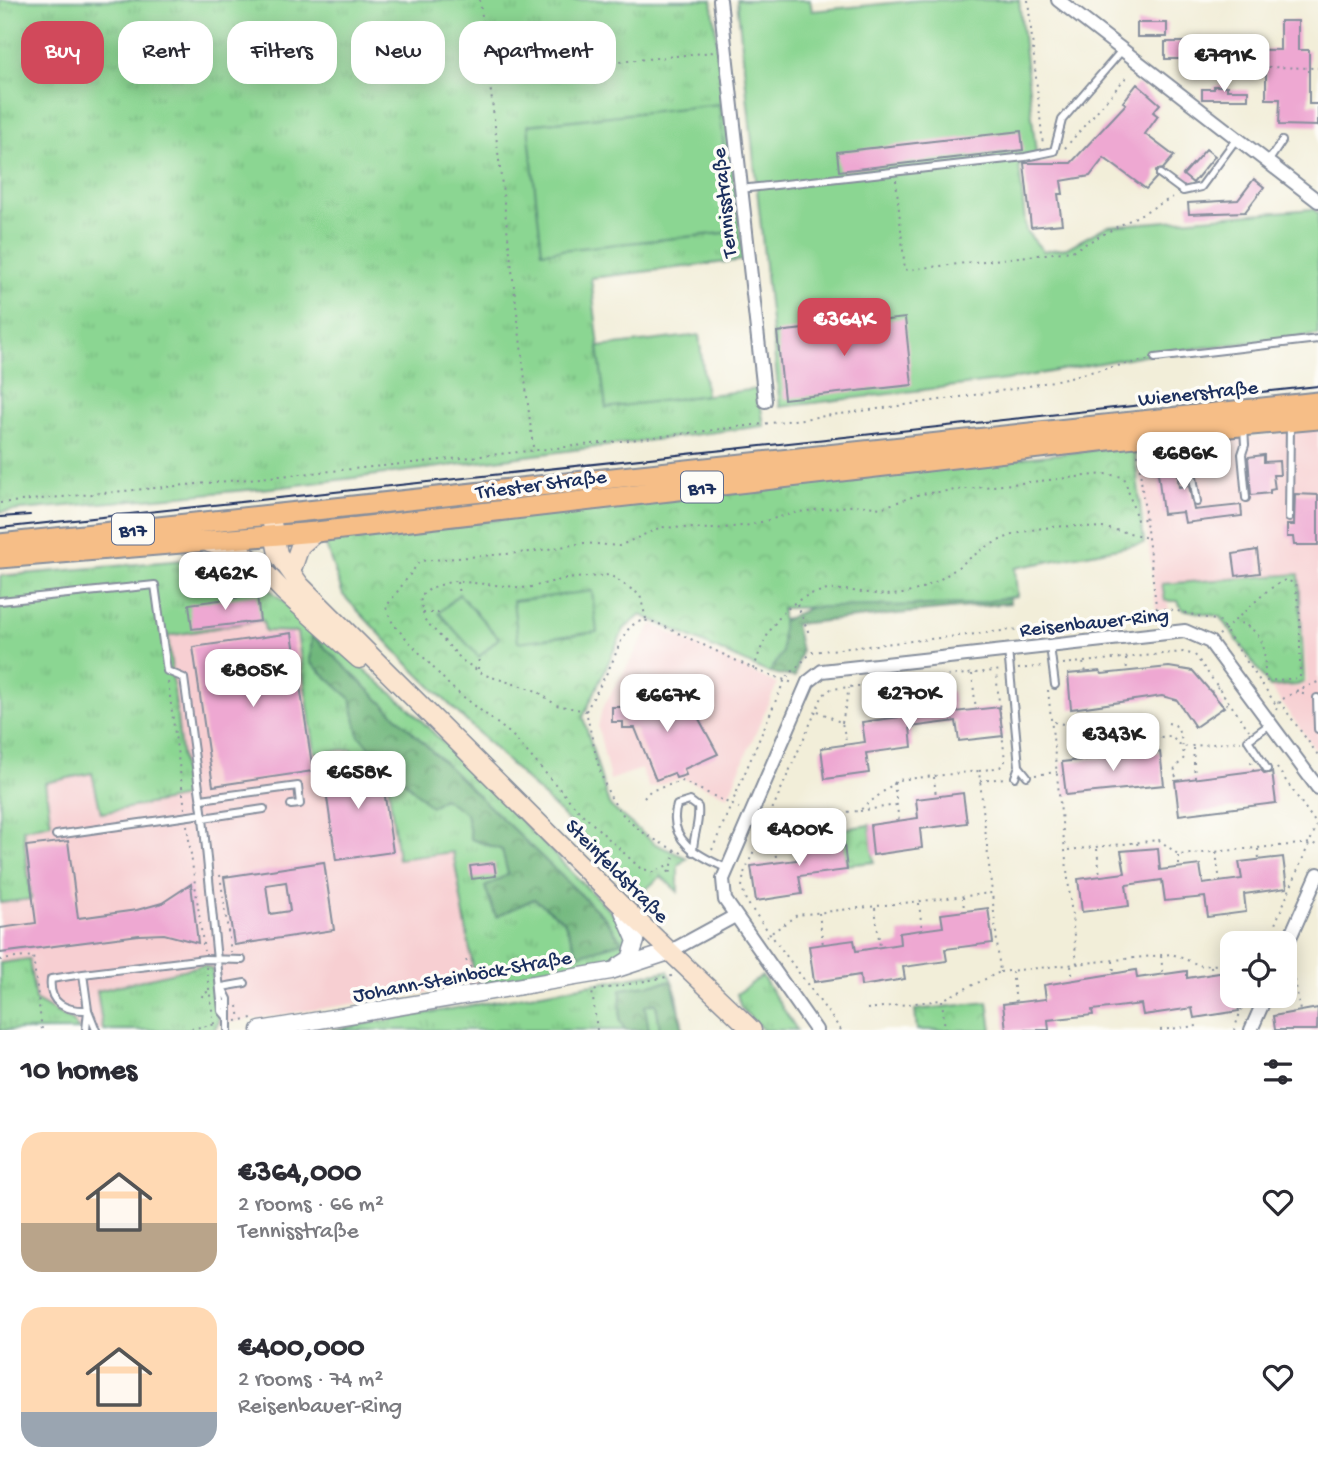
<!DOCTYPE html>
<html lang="en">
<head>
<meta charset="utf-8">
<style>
	:root { --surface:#fff; --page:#f2f2f3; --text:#2b2b33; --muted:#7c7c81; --accent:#d1495b }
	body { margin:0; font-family:"Gochi Hand",sans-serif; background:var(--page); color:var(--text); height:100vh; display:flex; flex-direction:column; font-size:26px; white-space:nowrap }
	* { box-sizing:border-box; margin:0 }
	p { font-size:23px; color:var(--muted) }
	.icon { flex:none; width:38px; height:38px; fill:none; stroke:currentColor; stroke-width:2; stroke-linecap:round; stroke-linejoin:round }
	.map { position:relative; height:1030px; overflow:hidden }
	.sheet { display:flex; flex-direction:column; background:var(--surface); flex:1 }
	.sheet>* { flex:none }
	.banner { position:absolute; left:21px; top:21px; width:700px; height:63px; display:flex; gap:14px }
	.fabs { position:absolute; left:1220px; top:931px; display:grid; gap:14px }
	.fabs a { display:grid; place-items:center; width:77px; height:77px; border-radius:14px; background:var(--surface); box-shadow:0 4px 18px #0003; font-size:35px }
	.price { position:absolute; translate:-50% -60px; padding:0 16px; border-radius:14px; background:#fff; color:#222; font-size:23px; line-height:46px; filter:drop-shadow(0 2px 4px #0008) }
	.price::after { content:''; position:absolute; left:50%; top:42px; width:21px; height:16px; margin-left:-10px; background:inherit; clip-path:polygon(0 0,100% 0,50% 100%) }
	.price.selected { background:var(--accent); color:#fff }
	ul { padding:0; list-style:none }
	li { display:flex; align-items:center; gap:21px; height:175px; padding:0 21px }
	li span { display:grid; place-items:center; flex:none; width:196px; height:140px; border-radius:21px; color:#555 }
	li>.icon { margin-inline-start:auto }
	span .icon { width:84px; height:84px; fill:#fffc; stroke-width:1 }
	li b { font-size:30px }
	h2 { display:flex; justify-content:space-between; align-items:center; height:84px; padding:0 21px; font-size:30px }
	.chip { padding:0 24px; border-radius:21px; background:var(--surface); box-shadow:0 4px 18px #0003; font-size:24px; line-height:63px }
	.chip.selected { background:var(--accent); color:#fff }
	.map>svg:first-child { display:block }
	.built { fill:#f7cfd2 }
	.grass { fill:url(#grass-tufts); stroke:#538278; stroke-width:2 }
	.forest { fill:url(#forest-crowns); stroke:#46736d; stroke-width:2 }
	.park { fill:url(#park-crowns); stroke:#538278; stroke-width:2 }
	.garden { fill:#8bd692; stroke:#538278; stroke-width:2 }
	.building { fill:#eea8d2; fill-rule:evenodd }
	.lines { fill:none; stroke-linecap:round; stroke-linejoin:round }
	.service-casing { stroke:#868e9c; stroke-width:10 }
	.minor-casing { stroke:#868e9c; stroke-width:16 }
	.tertiary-casing { stroke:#868e9c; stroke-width:19 }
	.secondary-casing { stroke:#868e9c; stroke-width:21 }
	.primary-casing { stroke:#868e9c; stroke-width:23 }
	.path { stroke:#868e9c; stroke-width:2; stroke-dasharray:2 5; stroke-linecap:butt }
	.service { stroke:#fff; stroke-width:6 }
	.minor { stroke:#fff; stroke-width:12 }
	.tertiary { stroke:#fff; stroke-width:16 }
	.secondary { stroke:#fbe5cf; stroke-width:18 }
	.primary { stroke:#f6be87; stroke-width:19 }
	.tram { stroke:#1b2f5e; stroke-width:2 }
	.labels { text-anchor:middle; stroke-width:7; stroke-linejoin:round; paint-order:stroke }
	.shield { fill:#fdfcf7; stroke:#5f6c8c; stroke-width:2 }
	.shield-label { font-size:19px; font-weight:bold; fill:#1b2f5e }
	.street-label { font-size:21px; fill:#1b2f5e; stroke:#fdfcf7 }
</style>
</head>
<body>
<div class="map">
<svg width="1318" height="1030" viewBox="0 0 1318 1030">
	<defs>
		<pattern id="grass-tufts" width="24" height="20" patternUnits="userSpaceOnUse" patternTransform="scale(1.75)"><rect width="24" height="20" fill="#8bd692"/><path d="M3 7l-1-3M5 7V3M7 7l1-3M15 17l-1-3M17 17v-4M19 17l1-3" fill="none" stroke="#77b880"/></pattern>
		<pattern id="forest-crowns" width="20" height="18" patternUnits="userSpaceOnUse" patternTransform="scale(1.75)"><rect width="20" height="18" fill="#70b77c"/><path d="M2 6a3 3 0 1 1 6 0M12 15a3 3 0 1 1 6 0" fill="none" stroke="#5b9569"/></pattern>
		<pattern id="park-crowns" width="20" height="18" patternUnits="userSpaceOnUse" patternTransform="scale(1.75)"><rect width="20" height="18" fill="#8bd692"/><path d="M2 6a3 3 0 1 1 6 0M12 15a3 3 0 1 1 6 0" fill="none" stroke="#77b880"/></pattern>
	</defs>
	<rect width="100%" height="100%" fill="#fdfcf7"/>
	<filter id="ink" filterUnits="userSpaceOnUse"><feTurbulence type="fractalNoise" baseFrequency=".0143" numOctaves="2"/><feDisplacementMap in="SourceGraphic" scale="14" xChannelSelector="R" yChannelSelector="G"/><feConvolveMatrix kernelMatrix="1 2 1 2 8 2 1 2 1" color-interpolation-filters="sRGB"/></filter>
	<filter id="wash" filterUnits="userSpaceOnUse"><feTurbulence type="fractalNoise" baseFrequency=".00686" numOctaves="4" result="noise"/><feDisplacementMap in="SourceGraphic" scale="28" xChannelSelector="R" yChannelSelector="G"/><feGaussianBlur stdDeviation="1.57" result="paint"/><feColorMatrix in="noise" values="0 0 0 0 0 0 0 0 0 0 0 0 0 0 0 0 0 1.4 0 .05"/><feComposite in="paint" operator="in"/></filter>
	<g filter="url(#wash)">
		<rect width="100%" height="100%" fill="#f2eed9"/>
		<!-- built -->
		<path class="built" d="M1318 429V753L1270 687H1298L1307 682 1299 574 1163 585 1169 609 1156 610 1137 444 1245 438Z
			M232 558 406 705 628 929 621 955 602 966 180 1030H0V574Z
			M652 624 777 684 728 796 682 778 649 788 641 769 610 780 598 727 602 709Z"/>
		<!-- grass -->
		<path class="grass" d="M0 0H712L743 260 591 278 606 407 758 389 764 426 282 487 0 512Z
			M230 556 406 705 628 929V948L602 966 486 983 475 980 453 852 398 859 385 758 353 762 352 749 315 753 297 632 265 631 263 620 168 636 186 797 101 813 92 773 45 783 51 823 23 829 31 899 0 903V576Z
			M29 959 35 1000 72 1021 79 1030H0V963Z
			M203 965 212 969 219 1022 214 1030H103L97 991Z
			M668 971 677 995 683 1030H331Z
			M762 976 797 1030H763L741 1008 737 994Z"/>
		<!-- forest -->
		<path class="forest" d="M1007 575 1010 603 795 624 801 651 795 677 769 673 782 621 830 598Z
			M312 635 604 917 622 942 578 955 564 921 534 899 496 917 485 887 508 874 502 850 471 839 466 813 443 798 431 807 359 736 351 699 310 662Z
			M672 981 683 1030H660L656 1003 645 1006 649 1030H625L620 1021 621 989Z"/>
		<!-- park -->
		<path class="park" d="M1134 445 1144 543 1015 568 1017 596 972 604 782 608V653L769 673 641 615 624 629 583 717 609 805 655 844 687 858 678 865V892L661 876 642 893 409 665 343 595 324 540Z
			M1299 574 1304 682 1297 685 1270 687 1221 617 1182 609 1178 601H1165L1162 584Z
			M870 825 874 862 846 865 842 829Z
			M988 1002 992 1030H917L915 1010Z"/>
		<!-- garden -->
		<path class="garden" d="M737 0H810L812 11 921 0H1019L1037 162 1019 164 1026 231 1043 251 1067 248 1107 226 1313 209 1318 213V335L1155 353 1006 380 780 407Z
			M719 104 733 232 542 252 528 125Z
			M699 335 706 395 606 408 598 347Z
			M592 591 597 632 518 642 513 601Z
			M459 594 499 638 479 657 439 613Z"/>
		<g id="blocks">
			<!-- building -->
			<path class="building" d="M1280 21H1298V50H1309V104H1318V126L1279 125 1280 99H1266V65L1207 63 1208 49 1280 50Z
				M1137 23H1167V37H1137Z
				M1165 42H1187V59H1165Z
				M1137 84 1160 104 1153 112 1158 116 1145 134 1174 156 1163 169 1156 170V178L1146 189 1104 158 1090 176 1061 181 1063 194H1058L1062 224 1031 227 1024 163H1071L1126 104 1123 102Z
				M1214 86H1227V90H1248V99H1202V89H1214Z
				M1021 131 1023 150 839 171 837 152Z
				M1206 149 1215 156 1193 183 1183 175Z
				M1254 179 1264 187 1245 212 1189 214 1188 203 1238 200Z
				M905 318 912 385 784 399 777 332Z
				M1174 445 1179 487 1189 486 1194 510 1241 505 1242 516 1185 523 1183 512 1163 514 1155 447Z
				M1264 455V462L1279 461 1280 475H1273L1275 489 1270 490V493L1251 495 1248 457Z
				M1295 494 1318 495V545H1294L1293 537H1287V525H1294Z
				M1257 550 1260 573 1236 576 1233 554Z
				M257 595 260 621 192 629 189 604Z
				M292 633 313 771 213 786 193 647Z
				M1169 667 1193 671 1224 707 1195 727 1177 700 1162 696 1071 709 1068 674 1100 671 1102 674Z
				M659 686 699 719 718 754 684 769 686 775 676 778 674 773 656 780 635 728H623V722H612V707H628V702L646 703Z
				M952 691 955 712 999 707 1003 736 959 741 956 721 910 727 912 747 866 753 869 773 825 779 821 748 865 742 862 722 908 716 906 697Z
				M1160 752 1164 785 1066 795 1062 762Z
				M380 762 393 852 336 860 323 770Z
				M1261 770 1265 774 1272 772 1276 803 1179 815 1175 781Z
				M963 793 967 823 920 829 922 848 873 855 870 825 918 818 916 799Z
				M843 836 847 870 799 876 802 894 756 901 751 866 797 860 795 843Z
				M68 841 78 918 137 910 162 903 191 884 198 943 164 934 139 935 0 953V928L36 923 26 846Z
				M1158 848 1160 870 1200 865 1203 884 1242 879 1239 862 1283 857 1287 888 1244 894 1246 912 1208 917 1205 897 1165 901 1162 880 1126 885 1129 906 1082 912 1078 879 1125 873 1121 851Z
				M324 862 334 930 234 945 224 877ZM286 882 290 911 270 914 266 885Z
				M494 863 496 876 472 879 470 866Z
				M988 908 993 943 945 949 947 961 903 967 905 979 861 986 860 975 814 982 809 946 854 940 856 951 900 944 899 933 943 927 941 914Z
				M1136 970 1137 978 1187 971V978L1232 971V996H1236L1239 1011 1194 1018 1192 1008 1143 1015 1141 1004 1092 1010 1093 1015 1048 1020 1049 1030H1006L1003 1004 1046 999 1044 985Z
				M1318 1008 1317 1030H1275L1273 1016Z"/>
		</g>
	</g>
	<g filter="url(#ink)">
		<use href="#blocks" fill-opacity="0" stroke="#868e9c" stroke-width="2"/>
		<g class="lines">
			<!-- service casing -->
			<g class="service-casing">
				<path id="service" d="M1268 162 1282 141
					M1160 174 1183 191 1201 187 1237 138
					M740 189 1025 157 1054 151 1062 120 1123 49
					M1155 358 1318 339
					M1244 427 1245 445 1242 454 1246 498
					M1186 433 1197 502
					M1289 518 1290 424
					M0 601 155 585 167 671 184 678 203 818 222 1011 227 1017
					M1050 646 1055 685
					M1008 650 1019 766 1015 777
					M1317 698 1318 729
					M1019 766 1027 776
					M1267 769 1248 740 1270 724
					M201 799 298 786 300 804 291 805
					M203 818 264 809
					M56 835 203 814
					M693 852C693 835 700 824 698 807L690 801 677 805C666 840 699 856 726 868
					M83 974 205 959 242 960
					M222 987 228 999V1030
					M222 987 245 983
					M88 1010C66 1011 48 1004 51 979L83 974 88 1010 96 1030
					M86 1030 88 1010"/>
			</g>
			<!-- minor casing -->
			<g class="minor-casing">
				<path id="minor" d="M720 0 765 401
					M1058 0 1318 201
					M1284 951 1318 874
					M669 952 735 916
					M816 1030 725 900 723 879 808 682 822 671 1185 631 1210 642 1318 788
					M1251 1030 1266 996"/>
			</g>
			<!-- tertiary casing -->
			<g class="tertiary-casing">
				<path id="tertiary" d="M619 966 630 959 636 941 623 911
					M260 1030 611 971 669 952"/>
			</g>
			<!-- secondary casing -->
			<g class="secondary-casing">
				<path id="secondary" d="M272 523 278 554 300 585 620 904 752 1030
					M209 543 239 551 253 560 283 591 359 659
					M291 572 300 546 316 532"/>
			</g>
			<!-- primary casing -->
			<g class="primary-casing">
				<path id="primary" d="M0 544 1318 402
					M0 558 316 532 1186 431 1318 419"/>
			</g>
			<!-- path -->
			<path class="path" d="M480 0 533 447
				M1028 0 1043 145
				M1257 74 1265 67 1318 68
				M491 85 512 73 714 52
				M1065 148 1129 74
				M896 180 905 270 1072 251 1173 197
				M1138 454 1158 622
				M0 503C335 470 672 442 1006 390 1053 383 1100 368 1148 360
				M457 582 459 594
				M797 604 810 636
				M1157 609H1169L1219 621 1275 703 1279 701 1318 755
				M423 613H439
				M646 619 640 595 610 575 564 579 527 588 453 581 431 588 420 597 424 619 463 661 485 675 537 691 556 705 586 711C603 786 604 820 682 853
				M1219 635 1268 590 1285 580 1295 583 1300 616V678L1265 681C1264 649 1269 634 1236 621
				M1126 659 1127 670
				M1083 663 1086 672
				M1063 664 1183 652 1195 655 1249 730
				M478 669 479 657
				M1018 669 1044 666
				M756 670 793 683
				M972 674 976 710
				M926 680 929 694
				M168 682 185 809
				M878 685 884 719
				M1048 690 1077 964
				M1296 691 1318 682
				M1211 692 1218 687
				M1220 703 1224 706 1229 702
				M1276 710 1279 701 1295 692 1307 695
				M586 711C595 694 606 676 614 658 622 638 630 613 657 623L754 669C764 633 787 593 830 590 859 588 885 601 914 591 951 579 965 557 996 542 1040 520 1101 523 1147 538
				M818 711 842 723 847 744
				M1054 722C1068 724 1080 731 1082 746L1170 736 1183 747 1241 741
				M842 723 849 688
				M1168 723 1175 725C1182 735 1183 746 1184 758L1175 768 1174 774 1179 780
				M1081 737 1115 716
				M1138 741V754
				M1082 747V760
				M1193 748 1195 778
				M1251 762 1253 771
				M979 771 1000 767 1005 761 996 672
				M1035 775 1057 772
				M934 777 936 797
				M980 781 1005 778
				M894 783 899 822
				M644 798 650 791 682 781 739 808
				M860 811 896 805
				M810 816 814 840
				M764 818 859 811 898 780 979 771 992 893 797 915 767 936
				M187 825 204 951
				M760 843 775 851 777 863
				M1137 843 1139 849
				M1097 849 1100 876
				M1258 849 1259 859
				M675 850 670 875 666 866 653 872 640 868 579 811 512 735 451 687 393 624 386 607 420 561 530 552 584 543 619 546 661 527 714 529 750 525 798 512 858 505 881 508 920 494 1105 474 1124 477 1137 520 1145 519
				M712 850 785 679 812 652 1157 614
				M1068 850 1159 840 1179 855 1312 843 1318 846
				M1216 852 1220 882
				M1179 856V867
				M220 875 231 952
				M963 897 964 911
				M919 903 922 930
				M875 908 880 947
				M819 913 823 945
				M1267 943 1317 825 1277 768
				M1161 956 1163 975
				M0 960 33 956 42 1030
				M466 960 478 979
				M1113 961 1114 973
				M1071 966 1073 981
				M1211 966 1212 974
				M206 967 214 1024
				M1000 972 1172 954 1202 966 1232 963
				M1012 972 1016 1002
				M1295 980 1300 1011
				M202 997 203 993 208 992
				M238 1006 240 1020
				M867 1009 941 1000
				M236 1021 252 1018
				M184 1030 217 1024
				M597 1030 592 991 672 976
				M841 1030 746 901 742 887 744 873 823 695 831 689 1002 670
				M945 1030 942 1000 1000 972 992 893
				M1160 1030 1197 1026V1030
				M1234 1030 1246 996"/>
			<!-- service -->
			<use href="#service" class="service"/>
			<!-- minor -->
			<use href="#minor" class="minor"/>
			<!-- tertiary -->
			<use href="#tertiary" class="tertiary"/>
			<!-- secondary -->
			<use href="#secondary" class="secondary"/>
			<!-- primary -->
			<use href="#primary" class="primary"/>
			<!-- tram -->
			<path class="tram" d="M0 517 30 515
				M0 528 1318 386"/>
		</g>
	</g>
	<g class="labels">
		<!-- shield labels -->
		<g class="shield">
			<rect x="681" y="471.5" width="42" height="31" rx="5"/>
			<rect x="112" y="513.5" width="42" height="31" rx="5"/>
		</g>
		<g class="shield-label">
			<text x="702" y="494">B17</text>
			<text x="133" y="536">B17</text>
		</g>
		<!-- street labels -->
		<g class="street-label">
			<text transform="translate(723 203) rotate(-96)" y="7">Tennisstraße</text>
			<text transform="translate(1198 392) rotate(-6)" y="7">Wienerstraße</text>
			<text transform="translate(541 483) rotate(-7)" y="7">Triester Straße</text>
			<text transform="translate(1094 621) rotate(-6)" y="7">Reisenbauer-Ring</text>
			<text transform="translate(618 870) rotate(45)" y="7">Steinfeldstraße</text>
			<text transform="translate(462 975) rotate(-10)" y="7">Johann-Steinböck-Straße</text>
		</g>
	</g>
</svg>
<div class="fabs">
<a><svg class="icon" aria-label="locate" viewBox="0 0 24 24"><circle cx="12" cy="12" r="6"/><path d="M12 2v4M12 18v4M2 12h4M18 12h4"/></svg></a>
</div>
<b class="price" style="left:1224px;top:94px">€791K</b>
<b class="price selected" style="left:844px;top:358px">€364K</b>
<b class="price" style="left:1184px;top:492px">€686K</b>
<b class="price" style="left:225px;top:612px">€462K</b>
<b class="price" style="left:253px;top:709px">€805K</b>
<b class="price" style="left:909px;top:732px">€270K</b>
<b class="price" style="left:667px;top:734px">€667K</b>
<b class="price" style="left:1113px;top:773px">€343K</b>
<b class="price" style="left:358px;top:811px">€658K</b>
<b class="price" style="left:799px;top:868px">€400K</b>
<div class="banner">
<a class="chip selected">Buy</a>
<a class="chip">Rent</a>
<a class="chip">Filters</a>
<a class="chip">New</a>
<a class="chip">Apartment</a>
</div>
</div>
<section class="sheet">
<h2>10 homes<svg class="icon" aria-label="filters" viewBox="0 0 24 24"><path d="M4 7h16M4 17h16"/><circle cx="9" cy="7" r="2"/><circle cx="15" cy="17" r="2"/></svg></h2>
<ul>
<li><span style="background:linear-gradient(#ffd9b3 65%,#b9a48a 0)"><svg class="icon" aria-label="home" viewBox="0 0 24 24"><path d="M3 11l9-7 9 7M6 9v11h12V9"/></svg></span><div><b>€364,000</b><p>2 rooms · 66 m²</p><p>Tennisstraße</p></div><svg class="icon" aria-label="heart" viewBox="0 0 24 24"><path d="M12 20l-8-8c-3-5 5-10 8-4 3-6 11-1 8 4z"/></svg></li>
<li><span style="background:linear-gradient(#ffd9b3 75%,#9aa5b1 0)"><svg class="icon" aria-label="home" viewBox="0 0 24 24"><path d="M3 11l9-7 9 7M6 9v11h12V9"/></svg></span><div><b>€400,000</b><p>2 rooms · 74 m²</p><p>Reisenbauer-Ring</p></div><svg class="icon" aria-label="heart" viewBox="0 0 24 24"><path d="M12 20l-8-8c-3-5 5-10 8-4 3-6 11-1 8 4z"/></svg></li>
</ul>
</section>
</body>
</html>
